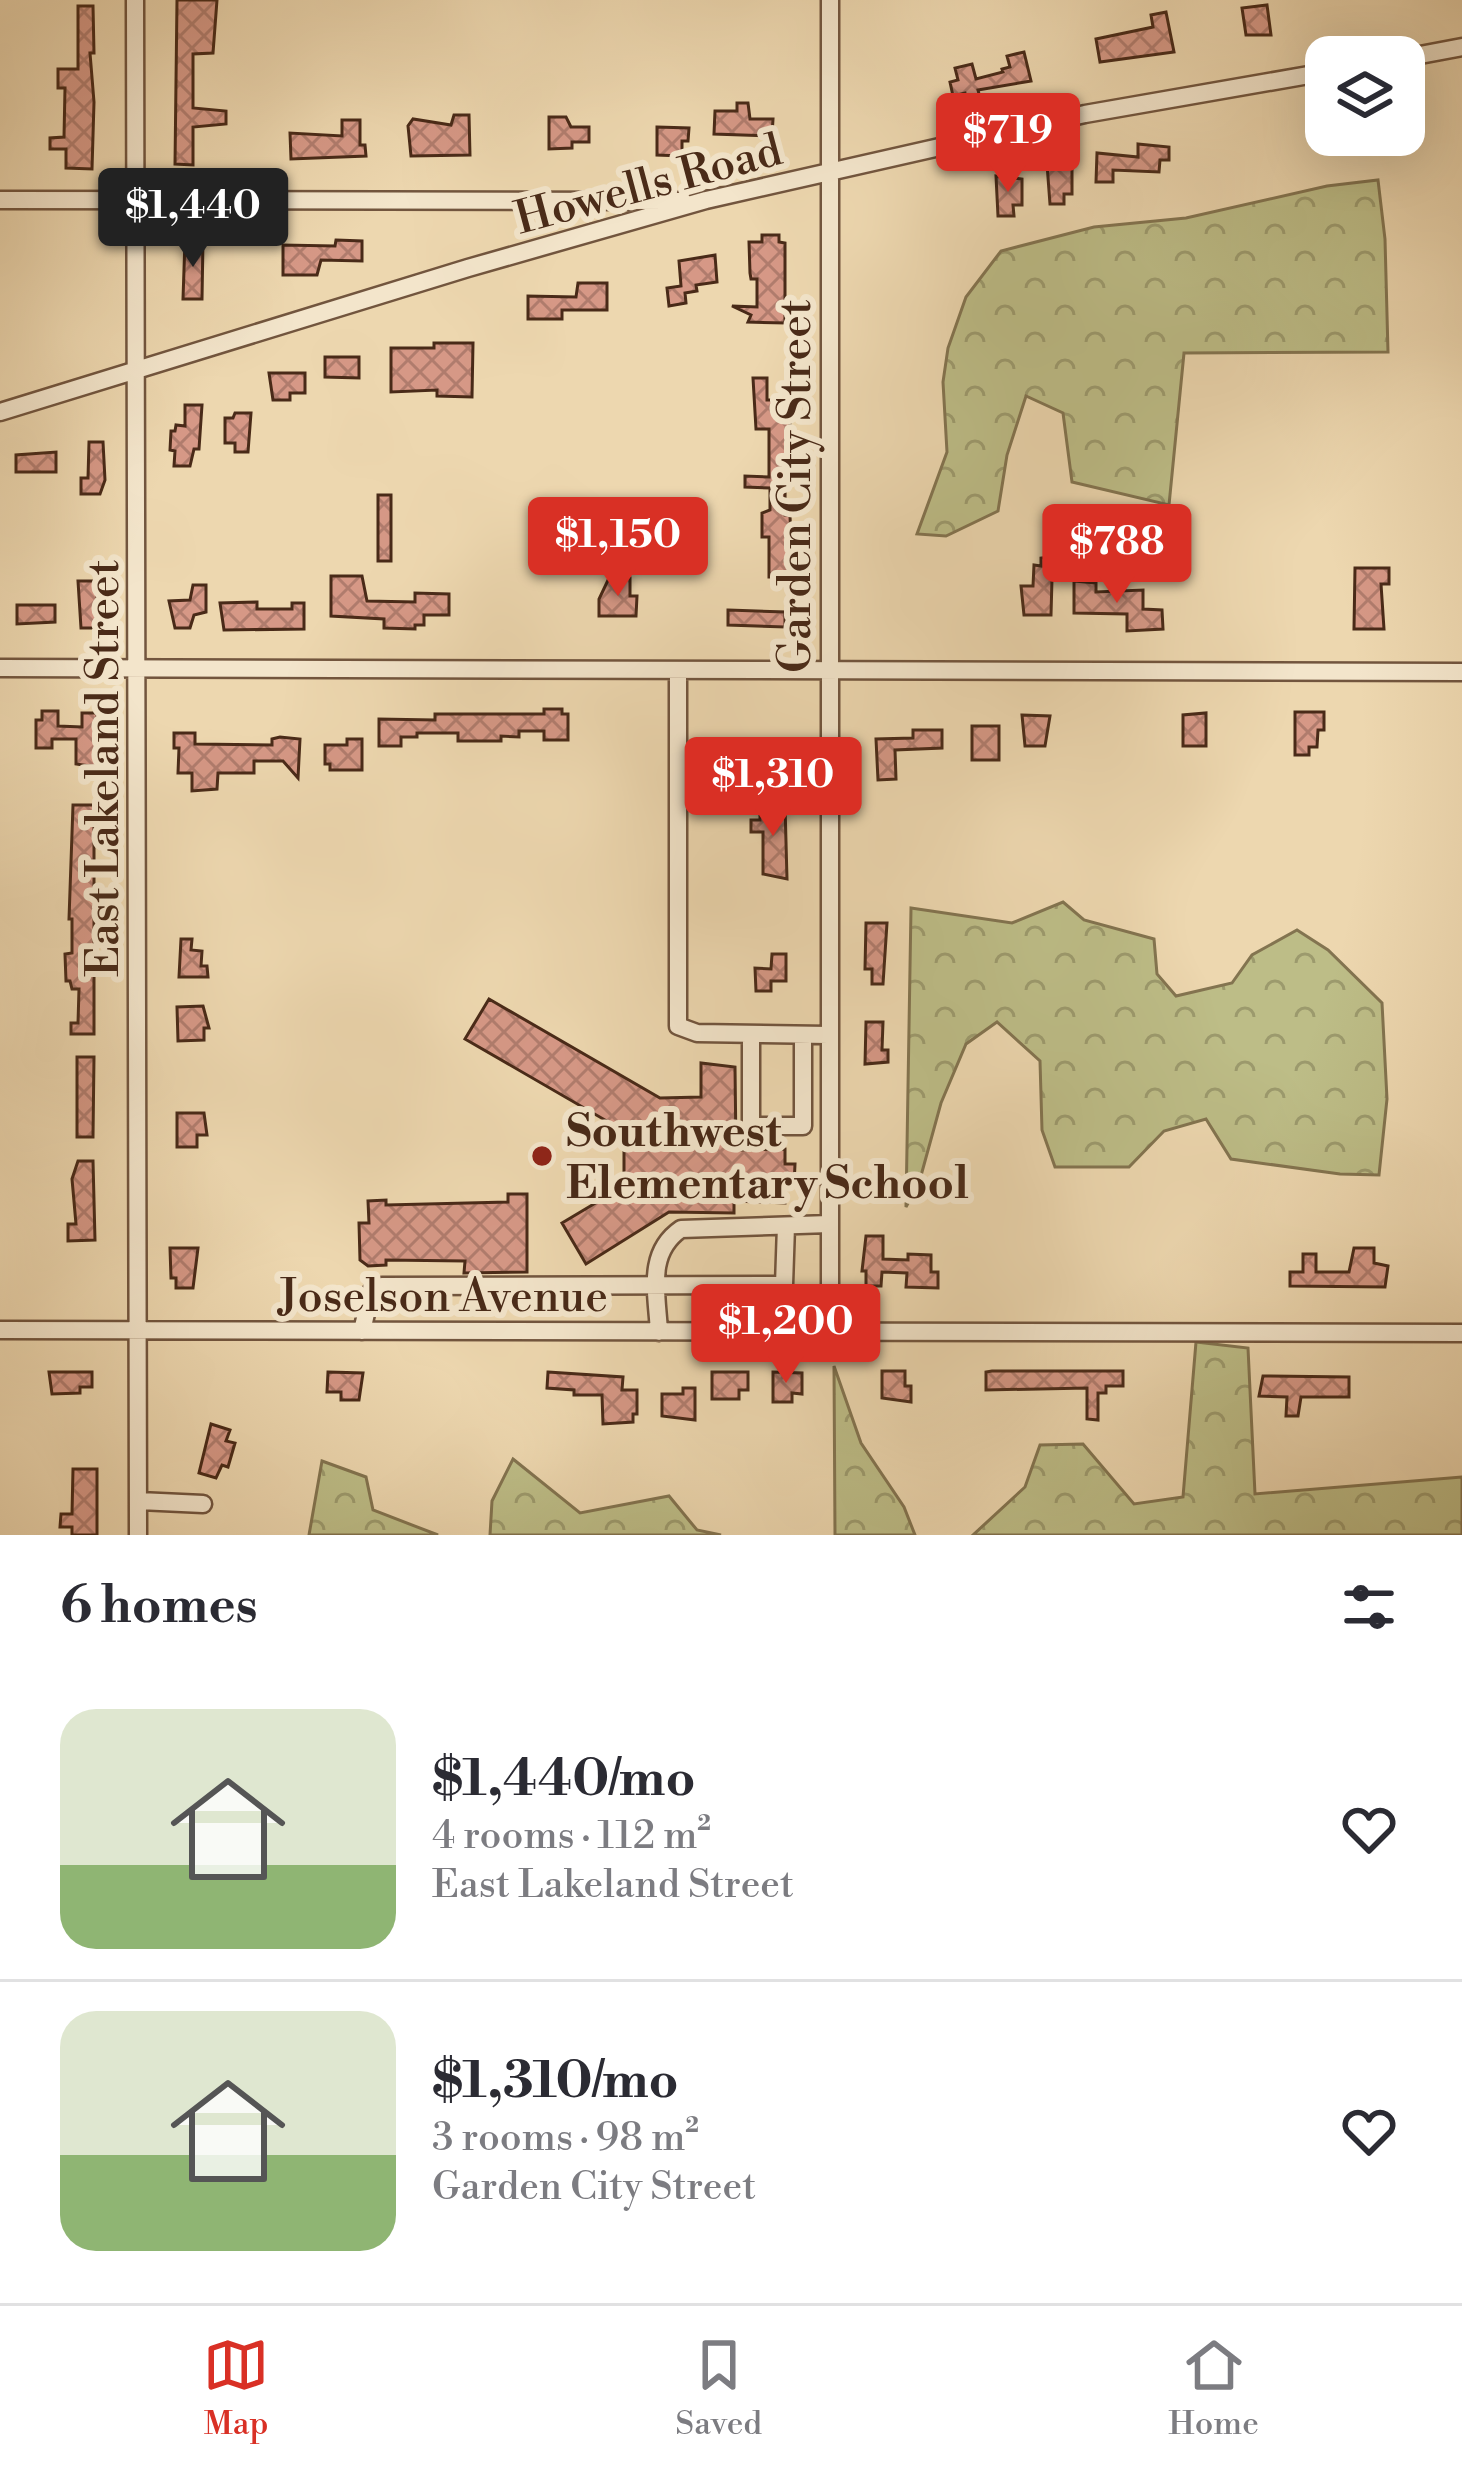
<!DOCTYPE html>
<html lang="en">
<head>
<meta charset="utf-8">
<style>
	:root { --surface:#fff; --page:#f7f7f7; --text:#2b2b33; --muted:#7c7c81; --line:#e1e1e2; --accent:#d93025 }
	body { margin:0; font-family:"Libre Bodoni",serif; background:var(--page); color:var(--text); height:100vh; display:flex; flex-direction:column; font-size:45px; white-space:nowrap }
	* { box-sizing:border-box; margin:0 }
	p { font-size:39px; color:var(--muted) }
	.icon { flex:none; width:66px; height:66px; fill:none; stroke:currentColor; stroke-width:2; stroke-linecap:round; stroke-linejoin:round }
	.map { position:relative; height:1535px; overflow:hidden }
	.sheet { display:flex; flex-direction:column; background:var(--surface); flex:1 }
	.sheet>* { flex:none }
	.tools { position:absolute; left:1305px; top:36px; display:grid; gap:24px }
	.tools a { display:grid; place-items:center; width:120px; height:120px; border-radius:24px; background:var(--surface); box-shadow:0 12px 48px #0002; font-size:60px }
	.price { position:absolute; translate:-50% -102px; padding:0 27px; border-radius:12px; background:var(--accent); color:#fff; font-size:39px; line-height:78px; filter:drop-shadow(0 3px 6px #0008) }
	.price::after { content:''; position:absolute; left:50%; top:72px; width:36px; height:27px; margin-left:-18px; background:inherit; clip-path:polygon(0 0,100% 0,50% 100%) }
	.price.on { background:#222; color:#fff }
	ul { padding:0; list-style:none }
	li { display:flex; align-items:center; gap:36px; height:300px; padding:0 60px }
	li+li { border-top:3px solid var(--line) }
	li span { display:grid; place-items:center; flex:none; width:336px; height:240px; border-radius:36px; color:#555 }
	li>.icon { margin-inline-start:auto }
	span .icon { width:144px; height:144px; fill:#fffc; stroke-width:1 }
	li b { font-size:51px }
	h2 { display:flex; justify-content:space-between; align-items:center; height:144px; padding:0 60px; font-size:51px }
	.menu { display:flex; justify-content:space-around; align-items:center; height:168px; border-top:3px solid var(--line); background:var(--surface); font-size:33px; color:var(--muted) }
	.menu a { display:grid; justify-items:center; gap:6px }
	.menu .on { color:var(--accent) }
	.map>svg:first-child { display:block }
	.forest { fill:url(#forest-crowns); stroke:#837450; stroke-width:3 }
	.building { fill:url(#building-cross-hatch); stroke:#492a18; stroke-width:3 }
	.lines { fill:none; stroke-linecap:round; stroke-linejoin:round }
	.minor-casing { stroke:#72553e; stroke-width:21 }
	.minor { stroke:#f3e5cb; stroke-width:16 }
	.poi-dot { fill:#8f2418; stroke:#f3e5cb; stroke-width:4.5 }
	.labels { text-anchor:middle; stroke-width:12; stroke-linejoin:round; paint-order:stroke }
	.street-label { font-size:45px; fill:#492a18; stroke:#f3e5cb }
	.poi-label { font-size:45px; font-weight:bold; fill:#492a18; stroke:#f3e5cb; text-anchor:start }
</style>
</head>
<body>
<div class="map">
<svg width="1462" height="1535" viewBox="0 0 1462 1535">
	<defs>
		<pattern id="forest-crowns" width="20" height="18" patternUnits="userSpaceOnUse" patternTransform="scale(3)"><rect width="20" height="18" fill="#bdbd87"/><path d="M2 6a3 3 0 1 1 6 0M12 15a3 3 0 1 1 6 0" fill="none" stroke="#9c9a6d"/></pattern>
		<pattern id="building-cross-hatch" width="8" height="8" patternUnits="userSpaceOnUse" patternTransform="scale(3)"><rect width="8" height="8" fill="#d69886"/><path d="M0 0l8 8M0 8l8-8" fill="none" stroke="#b07c6d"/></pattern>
	</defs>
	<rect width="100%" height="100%" fill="#edd7af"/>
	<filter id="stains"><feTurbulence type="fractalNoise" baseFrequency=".00167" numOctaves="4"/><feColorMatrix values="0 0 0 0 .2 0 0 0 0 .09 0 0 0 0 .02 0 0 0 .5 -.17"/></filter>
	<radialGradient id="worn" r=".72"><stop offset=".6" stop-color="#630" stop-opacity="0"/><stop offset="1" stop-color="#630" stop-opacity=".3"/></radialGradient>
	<!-- forest -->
	<path class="forest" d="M1378 180 1385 239 1388 352 1184 353 1169 505 1072 482 1063 413 1026 396 1007 455 998 511 946 536 917 534 947 452 943 382 948 348 966 297 1001 251 1094 227 1186 218 1327 186Z
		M1063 902 1084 920 1154 939 1157 974 1176 996 1232 983 1252 955 1297 930 1328 950 1382 1003 1387 1099 1379 1175 1340 1174 1231 1159 1206 1119 1164 1131 1129 1167H1055L1042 1130 1040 1061 997 1022 966 1044 941 1103 919 1183 906 1207 911 908 1012 923Z
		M1196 1342 1248 1348 1255 1494 1462 1477V1535H973L1025 1487 1040 1445 1083 1444 1134 1504 1183 1497Z
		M834 1366 861 1443 904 1507 915 1535H835Z
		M513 1459 580 1513 669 1496 697 1530 721 1535H490L492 1501Z
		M322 1461 366 1477 373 1510 438 1535H309Z"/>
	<!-- building -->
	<path class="building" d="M177 0H217L213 53 193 54V108L226 111V124L193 127V165L175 164Z
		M1267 5 1271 35H1246L1242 8Z
		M78 6H93L94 53H90L94 102 92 169 66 168V149H50V138L64 137 65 88H58V69H78Z
		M1166 12 1174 52 1100 62 1096 39 1153 27 1151 15Z
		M1024 52 1031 81 978 90 979 94 966 97 965 93 953 96 950 82 958 80 955 68 972 64 976 79 1003 72 1002 69 1010 67 1007 56Z
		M737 103H748L750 119H773L772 136 714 134 715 111H737Z
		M454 115H469L470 155 411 156 408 126 413 119 451 125Z
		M549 117H566L571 127H589V142H572V148L549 149Z
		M342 120H360V145H365L366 156 291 159 290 133 342 136Z
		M657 127 689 128 688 141H682V156L657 155Z
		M1138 144 1169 147V160H1160L1159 172 1113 170V182H1096L1097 153 1138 157Z
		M1047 164 1072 168V194H1064V204H1050Z
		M996 176 1022 179V205H1013L1014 216H998Z
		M762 235H779V242L785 243V323L748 322 751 315 732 306 757 307V279H751L750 273 749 242H762Z
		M185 240H203L202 299H183Z
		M336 240 362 241V261L321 260 317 275H283V245L335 246Z
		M715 255 717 282 696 285 697 291 685 293 686 303 669 306 667 288 681 286 679 261Z
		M578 283H607V310H562V319H528V296L576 297Z
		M434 343H473L472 397 437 396V390L391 392V348H434Z
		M325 357H359V378L325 377Z
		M269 373H305V393H290V400H273Z
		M753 378H767V400H784V417L790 416V429H786L785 499V515H790L792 577H769V537H762V513L770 510V488L745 487V476L769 477V429H756Z
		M185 405H202L199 449H194L190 466H174L175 451 170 450 171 431H175L176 425 185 426Z
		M235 413H251L248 452H235V443H225V418H233Z
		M89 442H103L105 480 100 494H81V478H88Z
		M56 452V472H16V455Z
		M378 495H391V561H378Z
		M1050 557 1083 561V579H1052L1051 615H1024L1021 586H1033L1034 565 1041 566V558Z
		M1355 568H1389V584H1381L1384 629H1354Z
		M331 576H362L367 601 415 602V593L449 594V615H424V625H415V629L384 628V619L331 616Z
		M609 578H630V596H637L636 616H599V599Z
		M78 581H97V628H81Z
		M1074 581 1096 583V592L1143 590V609L1162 610 1163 629 1127 631V614L1074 613Z
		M193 585H206V612L194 615 190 628H175L169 601 190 600Z
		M257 602V609H292V603H304V629L224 630 220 603Z
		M17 605H55V622L17 624Z
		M728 610 785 612V627L728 625Z
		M544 709H562V714H568V740H544V731H519V737L501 736V741H458V733H417V737H401V746H379V719L435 720V714H544Z
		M42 711H58V726L82 727V713H97V767L76 764V739H52V748H36V720H42Z
		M1295 712H1324V730H1318L1317 747H1309V755H1295Z
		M1206 713V746H1183V715Z
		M1022 715 1050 716 1045 746H1025Z
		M972 726H999V760H972Z
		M913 730H942V748L895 750 896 779 878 780 876 739 913 738Z
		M174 733H195V744L272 745V739L280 737 300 739 298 778 283 761H254V773H218L217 789 192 791V773H178L179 748H174Z
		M347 739H362V770H330V764H325V745H347Z
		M771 752H789V784L759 780V766H771Z
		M73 805H94V1034H71V1023H78L79 989H72L70 981H66L65 954 72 953V919H69Z
		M760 805H785L787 879 763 874V832H751V820H760Z
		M866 923H887L883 984H872V969H865Z
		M181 939H192L191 950 202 951 201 966H207L208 977H179Z
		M772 954H786V981H771V991H756L755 968 771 969Z
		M489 999 660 1098 701 1097V1063L735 1067 736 1150 785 1149V1164H795L794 1186H785V1203L734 1201V1213L669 1212 586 1264 562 1223 624 1186V1131L465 1039Z
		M203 1006 209 1028H204V1040L178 1041 177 1007Z
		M866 1022H883L882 1050H888V1062L865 1064Z
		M77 1057H94L93 1137H77Z
		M177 1113H204L207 1135H197V1147H177Z
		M78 1161H93L95 1240 68 1241V1224H76L72 1179Z
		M508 1194H527V1272L464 1273 465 1261 386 1260V1265L368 1266 360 1260 359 1223H369L368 1201 386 1200V1205L508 1202Z
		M866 1236H883V1259L908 1260V1254L931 1255V1272H938V1288L906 1287 907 1273 882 1272 881 1286H866V1271H862Z
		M170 1248H198L193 1288H176V1278H171Z
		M1354 1248H1374V1263L1388 1266 1385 1287 1290 1286V1272H1303V1254H1316V1272H1349Z
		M882 1371H905V1386H911V1402L882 1398Z
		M1123 1371V1386H1106V1393H1098V1420L1087 1419V1388L986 1390V1372L992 1371Z
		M49 1372H92V1387H80V1393L52 1394Z
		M328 1372 363 1373 359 1400H341V1392H327Z
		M548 1372 623 1377 622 1390H637V1414H633V1422L603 1424 602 1395H574V1390L547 1388Z
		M712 1372H748V1390H739V1399H712Z
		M773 1372 802 1373V1394L792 1393V1402H773Z
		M1263 1376 1349 1377V1397H1301L1298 1416H1286L1287 1397 1259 1396Z
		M683 1388H695V1420L662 1416V1394H683Z
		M211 1424 230 1430 226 1441 235 1443 228 1467 222 1465 216 1478 199 1473Z
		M73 1469H97V1535H72V1527H60L61 1514H72Z"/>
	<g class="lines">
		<!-- minor casing -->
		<g class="minor-casing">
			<path id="minor" d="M135 0 138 1535
				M830 0V1332
				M1404 58 1462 47
				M0 200 683 201
				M0 412 468 268 706 200 1085 114 1326 72
				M0 668 1462 672
				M678 670V1026L697 1033 828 1035
				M751 1034V1126H803V1035
				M0 1330 1462 1333
				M362 1331 371 1292 382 1286 784 1285 786 1226
				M659 1332C657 1293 646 1253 681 1229L829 1224
				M139 1501 203 1504"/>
		</g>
		<!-- minor -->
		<use href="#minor" class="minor"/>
	</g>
	<!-- markers -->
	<circle class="poi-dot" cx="542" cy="1156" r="12"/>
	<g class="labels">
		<!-- street labels -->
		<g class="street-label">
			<text transform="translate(648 183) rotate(-15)" y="16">Howells Road</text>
			<text transform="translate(794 486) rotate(-90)" y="16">Garden City Street</text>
			<text transform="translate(102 768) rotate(-90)" y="16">East Lakeland Street</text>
			<text x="443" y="1311">Joselson Avenue</text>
		</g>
		<!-- poi labels -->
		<g class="poi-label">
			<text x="566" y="1146">Southwest<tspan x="566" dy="52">Elementary School</tspan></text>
		</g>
	</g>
	<rect width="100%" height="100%" filter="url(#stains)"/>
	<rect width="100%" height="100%" fill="url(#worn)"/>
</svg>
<div class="tools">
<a><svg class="icon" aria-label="layers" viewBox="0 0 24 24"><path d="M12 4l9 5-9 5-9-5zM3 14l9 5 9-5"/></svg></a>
</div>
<b class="price" style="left:1008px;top:195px">$719</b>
<b class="price on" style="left:193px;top:270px">$1,440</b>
<b class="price" style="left:618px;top:599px">$1,150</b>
<b class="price" style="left:1117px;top:606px">$788</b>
<b class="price" style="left:773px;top:839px">$1,310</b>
<b class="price" style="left:786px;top:1386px">$1,200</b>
</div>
<section class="sheet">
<h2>6 homes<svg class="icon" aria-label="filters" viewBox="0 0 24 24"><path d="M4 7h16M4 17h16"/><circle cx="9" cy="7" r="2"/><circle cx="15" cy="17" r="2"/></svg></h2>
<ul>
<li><span style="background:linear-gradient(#dfe7d0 65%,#8fb573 0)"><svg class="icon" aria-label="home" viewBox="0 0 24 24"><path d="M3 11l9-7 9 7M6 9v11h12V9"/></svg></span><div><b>$1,440/mo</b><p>4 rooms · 112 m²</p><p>East Lakeland Street</p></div><svg class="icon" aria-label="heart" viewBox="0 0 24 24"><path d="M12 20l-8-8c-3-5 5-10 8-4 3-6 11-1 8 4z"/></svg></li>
<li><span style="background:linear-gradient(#dfe7d0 60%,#8fb573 0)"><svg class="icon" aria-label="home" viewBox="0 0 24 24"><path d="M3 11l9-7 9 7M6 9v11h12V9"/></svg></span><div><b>$1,310/mo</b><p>3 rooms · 98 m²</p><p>Garden City Street</p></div><svg class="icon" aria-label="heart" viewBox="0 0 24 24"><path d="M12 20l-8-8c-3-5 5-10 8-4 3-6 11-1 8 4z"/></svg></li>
</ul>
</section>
<nav class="menu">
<a class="on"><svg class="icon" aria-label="map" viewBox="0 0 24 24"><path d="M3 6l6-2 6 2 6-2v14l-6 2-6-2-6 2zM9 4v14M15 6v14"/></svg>Map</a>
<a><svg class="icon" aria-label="saved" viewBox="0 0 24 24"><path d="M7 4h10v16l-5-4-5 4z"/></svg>Saved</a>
<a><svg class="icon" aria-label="home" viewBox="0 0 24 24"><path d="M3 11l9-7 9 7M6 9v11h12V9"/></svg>Home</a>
</nav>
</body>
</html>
